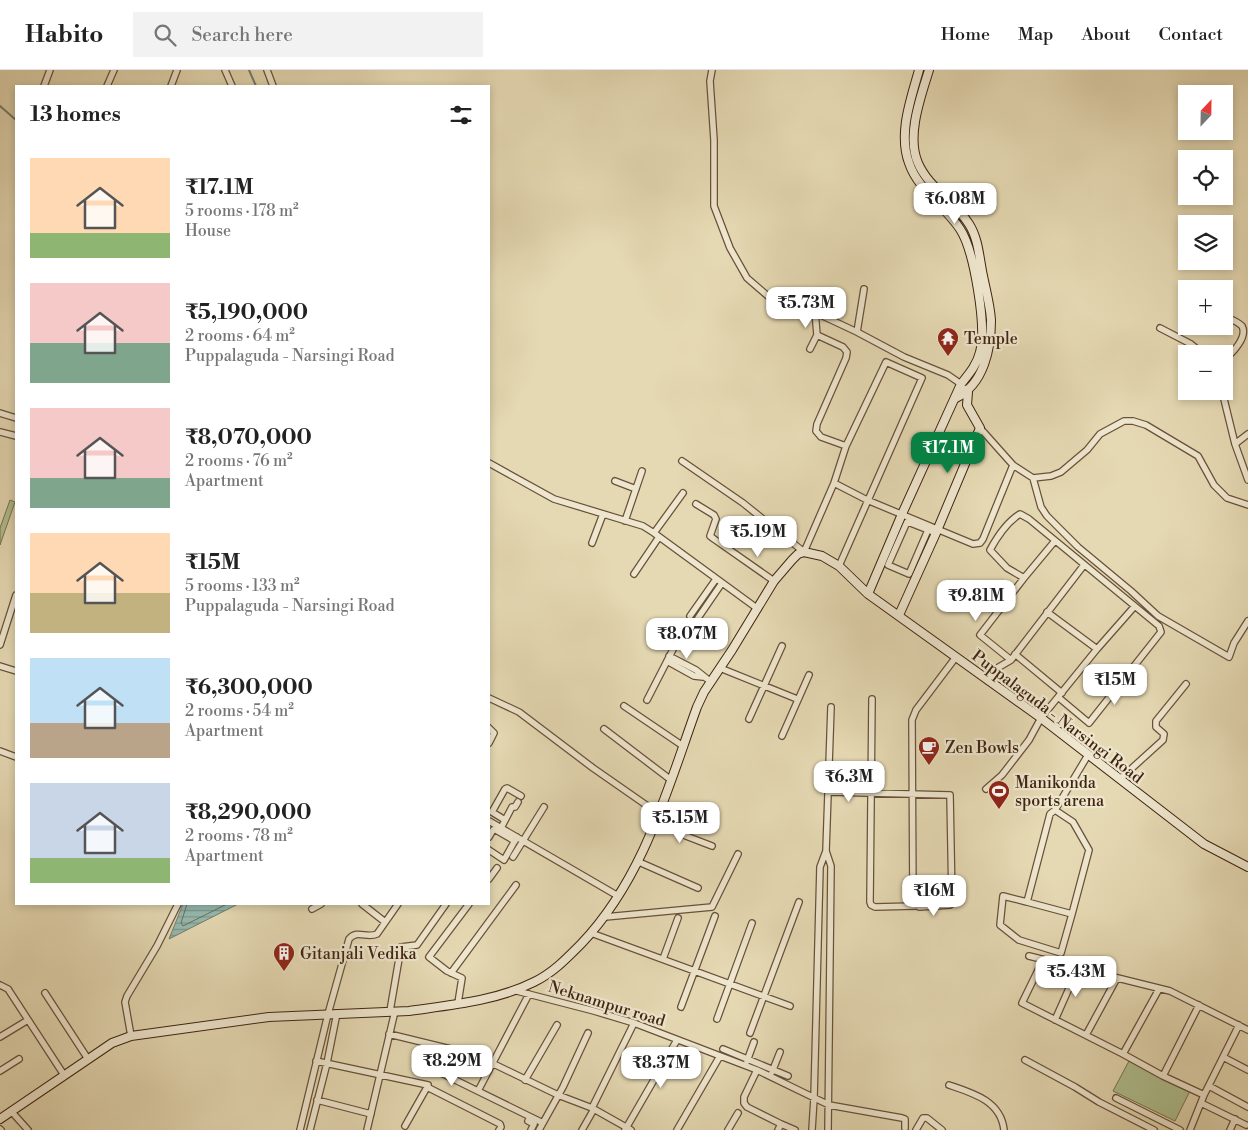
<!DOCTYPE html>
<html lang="en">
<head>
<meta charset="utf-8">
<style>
	:root { --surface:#fff; --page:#f2f2f2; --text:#222; --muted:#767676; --line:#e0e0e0; --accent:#0b8043 }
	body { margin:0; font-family:"Libre Bodoni",serif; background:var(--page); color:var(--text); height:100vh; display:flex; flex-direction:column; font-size:19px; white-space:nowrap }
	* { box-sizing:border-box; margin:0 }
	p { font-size:16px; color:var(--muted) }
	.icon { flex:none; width:28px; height:28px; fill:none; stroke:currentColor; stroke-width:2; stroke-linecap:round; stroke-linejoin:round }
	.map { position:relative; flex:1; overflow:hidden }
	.panel { position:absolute; left:15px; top:15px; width:475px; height:820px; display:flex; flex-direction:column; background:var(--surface); border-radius:0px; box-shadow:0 2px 8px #0003 }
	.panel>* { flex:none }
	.needle { width:32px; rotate:22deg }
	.tools { position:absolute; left:1178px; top:15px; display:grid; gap:10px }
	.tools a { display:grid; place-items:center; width:55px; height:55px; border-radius:0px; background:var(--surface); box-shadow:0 2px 8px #0003; font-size:25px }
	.price { position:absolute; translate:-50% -42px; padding:0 11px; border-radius:10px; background:#fff; color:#222; font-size:16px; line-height:32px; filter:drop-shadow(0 1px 2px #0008) }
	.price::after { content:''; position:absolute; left:50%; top:30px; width:15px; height:11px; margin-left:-8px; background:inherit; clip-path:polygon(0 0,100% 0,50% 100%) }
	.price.current { background:var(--accent); color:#fff }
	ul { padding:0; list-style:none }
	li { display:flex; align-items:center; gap:15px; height:125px; padding:0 15px }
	li span { display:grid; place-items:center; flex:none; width:140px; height:100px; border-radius:0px; color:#555 }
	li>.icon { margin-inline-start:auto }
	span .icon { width:60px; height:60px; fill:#fffc; stroke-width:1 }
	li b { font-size:21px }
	h2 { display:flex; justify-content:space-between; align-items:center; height:60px; padding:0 15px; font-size:21px }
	header { display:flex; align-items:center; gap:30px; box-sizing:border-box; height:70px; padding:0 25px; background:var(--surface); border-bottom:1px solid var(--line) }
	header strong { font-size:24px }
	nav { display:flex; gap:28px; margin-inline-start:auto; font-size:18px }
	.search { width:350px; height:45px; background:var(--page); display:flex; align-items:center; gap:12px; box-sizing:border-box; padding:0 18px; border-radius:0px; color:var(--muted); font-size:19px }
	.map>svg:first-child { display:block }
	.green { fill:#b0c090; stroke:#787250 }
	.water { fill:url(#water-rules); stroke:#737e70 }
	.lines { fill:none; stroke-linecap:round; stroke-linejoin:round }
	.shore { stroke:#6a6f60; stroke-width:1 }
	.stream { stroke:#737e70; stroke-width:2 }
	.street-casing { stroke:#685139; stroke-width:8 }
	.secondary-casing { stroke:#3f2410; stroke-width:10 }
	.street { stroke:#eee6ce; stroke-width:5.5 }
	.secondary { stroke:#eee6ce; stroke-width:8 }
	.labels { text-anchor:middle; stroke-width:4.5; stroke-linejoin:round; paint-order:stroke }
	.poi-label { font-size:16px; fill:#3f2410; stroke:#eee6ce; text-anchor:start }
	.street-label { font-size:16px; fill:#3f2410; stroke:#eee6ce }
</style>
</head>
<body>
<header>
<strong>Habito</strong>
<div class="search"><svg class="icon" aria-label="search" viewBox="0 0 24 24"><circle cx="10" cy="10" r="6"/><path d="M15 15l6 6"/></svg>Search here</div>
<nav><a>Home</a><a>Map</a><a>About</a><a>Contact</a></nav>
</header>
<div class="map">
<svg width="1248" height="1060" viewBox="0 0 1248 1060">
	<defs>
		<pattern id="water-rules" width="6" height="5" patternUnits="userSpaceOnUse" patternTransform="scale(1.25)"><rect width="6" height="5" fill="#96bab0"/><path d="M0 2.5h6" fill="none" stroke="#7c978e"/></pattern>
	</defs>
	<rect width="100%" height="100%" fill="#e5d9b3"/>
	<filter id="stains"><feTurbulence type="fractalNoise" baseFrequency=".004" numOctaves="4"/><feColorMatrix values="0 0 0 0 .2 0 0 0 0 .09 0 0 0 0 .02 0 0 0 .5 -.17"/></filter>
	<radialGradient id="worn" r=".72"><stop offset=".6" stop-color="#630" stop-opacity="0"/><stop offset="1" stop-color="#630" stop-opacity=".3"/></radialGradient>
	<!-- green -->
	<path class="green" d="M10 430 15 432 0 475V458Z
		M1129 991 1190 1021 1175 1051 1113 1021Z"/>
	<!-- water -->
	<path class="water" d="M183 834H238L169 869Z"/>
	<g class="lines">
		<!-- shore -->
		<path class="shore" d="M187 834 181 853 183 856 227 834"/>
		<!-- stream -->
		<path class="stream" d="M249 0 256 16
			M0 36 16 50"/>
		<!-- street casing -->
		<g class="street-casing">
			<path id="street" d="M225 0 232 16
				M267 0 273 16
				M712 0 710 11 714 70V136L730 178 747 208 769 227 795 233 857 262
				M44 16 50 0
				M107 16 114 0
				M171 16 177 0
				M864 219 857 262 904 287 948 305 961 314
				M1224 246C1230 249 1237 251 1242 256 1248 267 1232 284 1224 289
				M1160 258 1191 274 1203 284
				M817 265 843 277 847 282 846 288 817 354 816 361 821 367 846 376 834 413 867 430 973 474 980 473 983 469 1013 395
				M810 279 817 265 815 241
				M1222 321 1235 374
				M0 343 16 348
				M980 358 1013 395 1033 408 1051 406 1061 402 1087 380 1100 364 1124 351H1133L1146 355 1198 386 1214 415 1227 428 1248 435
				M0 362 16 366
				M1248 364 1235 374 1248 410
				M682 391 743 433 804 482 834 413
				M489 393 554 429 643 456 654 463
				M1033 408 1041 437 1047 446 1078 477 1131 521 1158 546 1229 587 1234 573 1248 551
				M615 411 636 419
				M683 423 654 463 758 539
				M696 434 714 445 716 449 710 466 714 469 774 511
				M625 451 642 401
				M928 460 909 504 888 495 907 452H908L936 463
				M1054 472 1024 508 1007 498 990 480C997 467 1007 452 1020 444L1029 449 1159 556 1161 562 1089 653 1058 627
				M592 473 603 444
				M839 496 922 308 886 292 846 376
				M634 504 659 467
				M1047 542 1097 579
				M690 546 716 509
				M698 548 722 513
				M0 575 16 525
				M1015 584 1062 623
				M669 586 696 600 711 612
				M1011 590 980 565 1024 508
				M667 591 694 606 703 607
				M0 596 16 601
				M720 598 797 629
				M988 611 999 597 1011 590 1084 495
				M489 628 519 642 593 698 659 744
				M872 629 870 832 871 835 875 837 915 836
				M647 630 684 558
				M624 636 683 676
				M749 649 782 576
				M489 658 494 663 489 673
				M604 659 671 710
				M782 666 809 605
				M0 681 16 687
				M1120 709 1163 670 1164 664 1156 657V651L1186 614
				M986 719 1002 705 1029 670 1041 648 1097 579 1134 537
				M828 722 950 725 952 832 950 835 919 837 913 833 912 650 916 640 956 587
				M1055 740 1073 752 1089 780 1072 844
				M505 750 492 742 505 719 507 718 521 726
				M489 751 618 826
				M657 752 686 766 712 776
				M501 758 512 737H515L518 732
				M496 760 515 771
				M489 767 493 760 497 759
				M489 780 504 790 517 767
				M513 787 544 737
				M639 792 698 818
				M489 809 497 798
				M1027 832 1072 844 1061 883 1019 870 1000 855 1003 826 1027 832 1050 744 1055 740 1088 685
				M362 834 385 852
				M312 839 321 834
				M605 847 712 837 738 784
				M591 863 790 936
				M1029 886 1170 921 1248 960
				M663 889 678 848
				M1043 890 1022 933 1123 984
				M451 903 516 815
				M0 915 8 919 64 1005
				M1159 919 1123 984 1163 1006
				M513 920 594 941 634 953 757 1000 829 1035 902 1048 905 1049V1058
				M45 923 88 989
				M458 933 462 908 447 901 429 887 469 834
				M1199 935 1163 1006 1204 1025
				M681 937 715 846
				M390 941 401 877 417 875 446 834
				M717 949 752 853
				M1055 950 1078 898
				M750 963 799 832
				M389 964 475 985 558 1025 592 1038 631 1060
				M1086 965 1117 908
				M131 966 125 932 127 926 157 876 178 834
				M0 967 28 950
				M723 979 788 1006
				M1223 987 1248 1000
				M1025 990 1075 1017 1099 1032 1154 1060
				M316 991 428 1015
				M747 991 754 972
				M757 1000 744 1027V1033L747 1037 781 1054
				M0 1001 19 989
				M439 1002 543 1053
				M772 1002 780 982
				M525 1010 557 955
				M949 1015C973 1023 1001 1031 1004 1060
				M1209 1016 1248 1037
				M478 1021 529 924
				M1116 1028 1180 1060
				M317 1030 371 1044
				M1201 1033 1246 1055
				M592 1038 634 953
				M11 1041 28 1060
				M530 1047 528 1051 534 1054 531 1060
				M405 1056 426 1019 429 1018 500 1054 501 1057 499 1060
				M0 1059 1 1060
				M300 1060 328 944 349 869C357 859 367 869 377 864L398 834
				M310 1060 327 993 337 943
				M367 1060 395 941
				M539 1060 563 1017 588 963
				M582 1060 594 1039
				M625 1060 677 970
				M677 1060 720 986
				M728 1060 738 1043
				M778 1060 781 1054 795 1060
				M812 1060 814 1028 820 797 826 781
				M828 1060 831 796 826 781 831 637
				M916 1060 923 1048H927L942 1060
				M1190 1060 1204 1025 1239 955
				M1230 1060 1235 1049"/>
		</g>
		<!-- secondary casing -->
		<g class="secondary-casing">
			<path id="secondary" d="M929 0C921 26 906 66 918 93 928 117 955 132 969 154 978 168 979 185 982 201 985 217 990 234 991 250 991 279 984 314 956 328
				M868 524 902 444 961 314C969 304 977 295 980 282 987 257 974 180 960 159 945 136 918 120 909 93 898 63 911 29 919 0
				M899 545 936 463 980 358 967 335 968 322 966 320
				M0 1049 112 973 131 966 269 947 409 941C451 935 496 931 534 912 553 903 567 888 581 874 644 808 667 720 697 637L704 622 732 580 774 511 792 490 798 484 804 482 822 486 839 496 868 524 1041 648 1204 774 1248 797"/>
		</g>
		<!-- street -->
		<use href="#street" class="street"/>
		<!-- secondary -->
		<use href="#secondary" class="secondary"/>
	</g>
	<!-- icons -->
	<defs>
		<g id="temple-pin" transform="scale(1.125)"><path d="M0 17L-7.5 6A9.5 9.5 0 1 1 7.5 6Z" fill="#8f2418" stroke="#eee6ce"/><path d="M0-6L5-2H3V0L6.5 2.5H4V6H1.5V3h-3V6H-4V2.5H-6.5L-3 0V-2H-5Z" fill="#fff"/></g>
		<g id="cafe-pin" transform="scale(1.125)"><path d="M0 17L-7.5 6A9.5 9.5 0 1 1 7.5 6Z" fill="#8f2418" stroke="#eee6ce"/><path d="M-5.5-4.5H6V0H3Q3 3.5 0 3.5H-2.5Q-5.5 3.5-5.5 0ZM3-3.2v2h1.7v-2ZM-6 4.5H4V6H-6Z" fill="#fff"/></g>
		<g id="stadium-pin" transform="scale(1.125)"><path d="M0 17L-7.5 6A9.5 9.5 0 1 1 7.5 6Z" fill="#8f2418" stroke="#eee6ce"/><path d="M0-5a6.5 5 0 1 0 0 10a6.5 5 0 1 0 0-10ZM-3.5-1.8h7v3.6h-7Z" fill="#fff"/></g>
		<g id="building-pin" transform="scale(1.125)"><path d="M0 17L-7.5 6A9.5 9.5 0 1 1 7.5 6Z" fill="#8f2418" stroke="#eee6ce"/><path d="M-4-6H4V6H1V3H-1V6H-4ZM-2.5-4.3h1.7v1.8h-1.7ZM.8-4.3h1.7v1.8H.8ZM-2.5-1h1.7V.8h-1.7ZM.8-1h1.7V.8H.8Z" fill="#fff"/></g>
	</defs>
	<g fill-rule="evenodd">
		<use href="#temple-pin" x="948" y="268"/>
		<use href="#cafe-pin" x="929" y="677"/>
		<use href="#stadium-pin" x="999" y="721"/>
		<use href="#building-pin" x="284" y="883"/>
	</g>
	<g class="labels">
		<!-- poi labels -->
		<g class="poi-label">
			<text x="964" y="274">Temple</text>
			<text x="945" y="683">Zen Bowls</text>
			<text x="1015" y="718">Manikonda<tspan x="1015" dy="18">sports arena</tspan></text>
			<text x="300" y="889">Gitanjali Vedika</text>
		</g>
		<!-- street labels -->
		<g class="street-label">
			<text transform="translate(1058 646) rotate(37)" y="6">Puppalaguda - Narsingi Road</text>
			<text transform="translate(607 933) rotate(17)" y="6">Neknampur road</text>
		</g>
	</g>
	<rect width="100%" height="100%" filter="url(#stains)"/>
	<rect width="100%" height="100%" fill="url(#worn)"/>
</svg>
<div class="tools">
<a><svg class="needle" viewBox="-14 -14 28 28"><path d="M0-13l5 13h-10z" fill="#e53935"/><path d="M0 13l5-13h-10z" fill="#767676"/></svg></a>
<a><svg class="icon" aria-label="locate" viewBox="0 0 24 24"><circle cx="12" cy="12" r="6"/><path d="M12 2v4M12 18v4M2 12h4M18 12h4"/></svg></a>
<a><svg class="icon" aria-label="layers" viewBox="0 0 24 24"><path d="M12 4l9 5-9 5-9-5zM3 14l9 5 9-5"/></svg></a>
<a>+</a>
<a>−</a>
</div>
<b class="price" style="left:955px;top:155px">₹6.08M</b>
<b class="price" style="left:806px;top:259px">₹5.73M</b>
<b class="price current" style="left:948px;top:404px">₹17.1M</b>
<b class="price" style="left:758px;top:488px">₹5.19M</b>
<b class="price" style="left:976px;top:552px">₹9.81M</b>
<b class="price" style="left:687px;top:590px">₹8.07M</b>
<b class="price" style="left:1115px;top:636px">₹15M</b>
<b class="price" style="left:849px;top:733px">₹6.3M</b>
<b class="price" style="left:680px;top:774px">₹5.15M</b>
<b class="price" style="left:934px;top:847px">₹16M</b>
<b class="price" style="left:1076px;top:928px">₹5.43M</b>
<b class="price" style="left:452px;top:1017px">₹8.29M</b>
<b class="price" style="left:661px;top:1019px">₹8.37M</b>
<section class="panel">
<h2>13 homes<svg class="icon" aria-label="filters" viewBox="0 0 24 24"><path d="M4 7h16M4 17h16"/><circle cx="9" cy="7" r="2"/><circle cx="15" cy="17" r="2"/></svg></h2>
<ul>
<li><span style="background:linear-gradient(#ffd9b3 75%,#8fb573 0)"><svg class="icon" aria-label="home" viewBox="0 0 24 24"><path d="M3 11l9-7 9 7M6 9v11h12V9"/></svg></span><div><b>₹17.1M</b><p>5 rooms · 178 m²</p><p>House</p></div></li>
<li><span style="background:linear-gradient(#f6c9c9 60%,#7fa58c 0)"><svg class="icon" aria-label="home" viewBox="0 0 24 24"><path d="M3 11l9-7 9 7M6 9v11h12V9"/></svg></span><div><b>₹5,190,000</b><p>2 rooms · 64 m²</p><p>Puppalaguda - Narsingi Road</p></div></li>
<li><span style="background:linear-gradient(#f6c9c9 70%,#7fa58c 0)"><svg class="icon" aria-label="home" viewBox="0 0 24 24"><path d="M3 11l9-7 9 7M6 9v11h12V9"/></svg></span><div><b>₹8,070,000</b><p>2 rooms · 76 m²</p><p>Apartment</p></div></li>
<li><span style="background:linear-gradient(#ffd9b3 60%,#c2b280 0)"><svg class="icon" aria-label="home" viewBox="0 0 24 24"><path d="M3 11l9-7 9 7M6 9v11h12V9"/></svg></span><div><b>₹15M</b><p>5 rooms · 133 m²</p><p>Puppalaguda - Narsingi Road</p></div></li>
<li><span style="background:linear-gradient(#bfe0f5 65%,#b9a48a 0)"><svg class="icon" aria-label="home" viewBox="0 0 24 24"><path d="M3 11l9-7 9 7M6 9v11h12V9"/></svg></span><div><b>₹6,300,000</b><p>2 rooms · 54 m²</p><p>Apartment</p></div></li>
<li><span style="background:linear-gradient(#c9d6e8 75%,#8fb573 0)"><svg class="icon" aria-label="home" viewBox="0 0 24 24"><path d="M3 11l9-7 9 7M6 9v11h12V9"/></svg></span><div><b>₹8,290,000</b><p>2 rooms · 78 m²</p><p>Apartment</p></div></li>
</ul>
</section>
</div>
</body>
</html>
